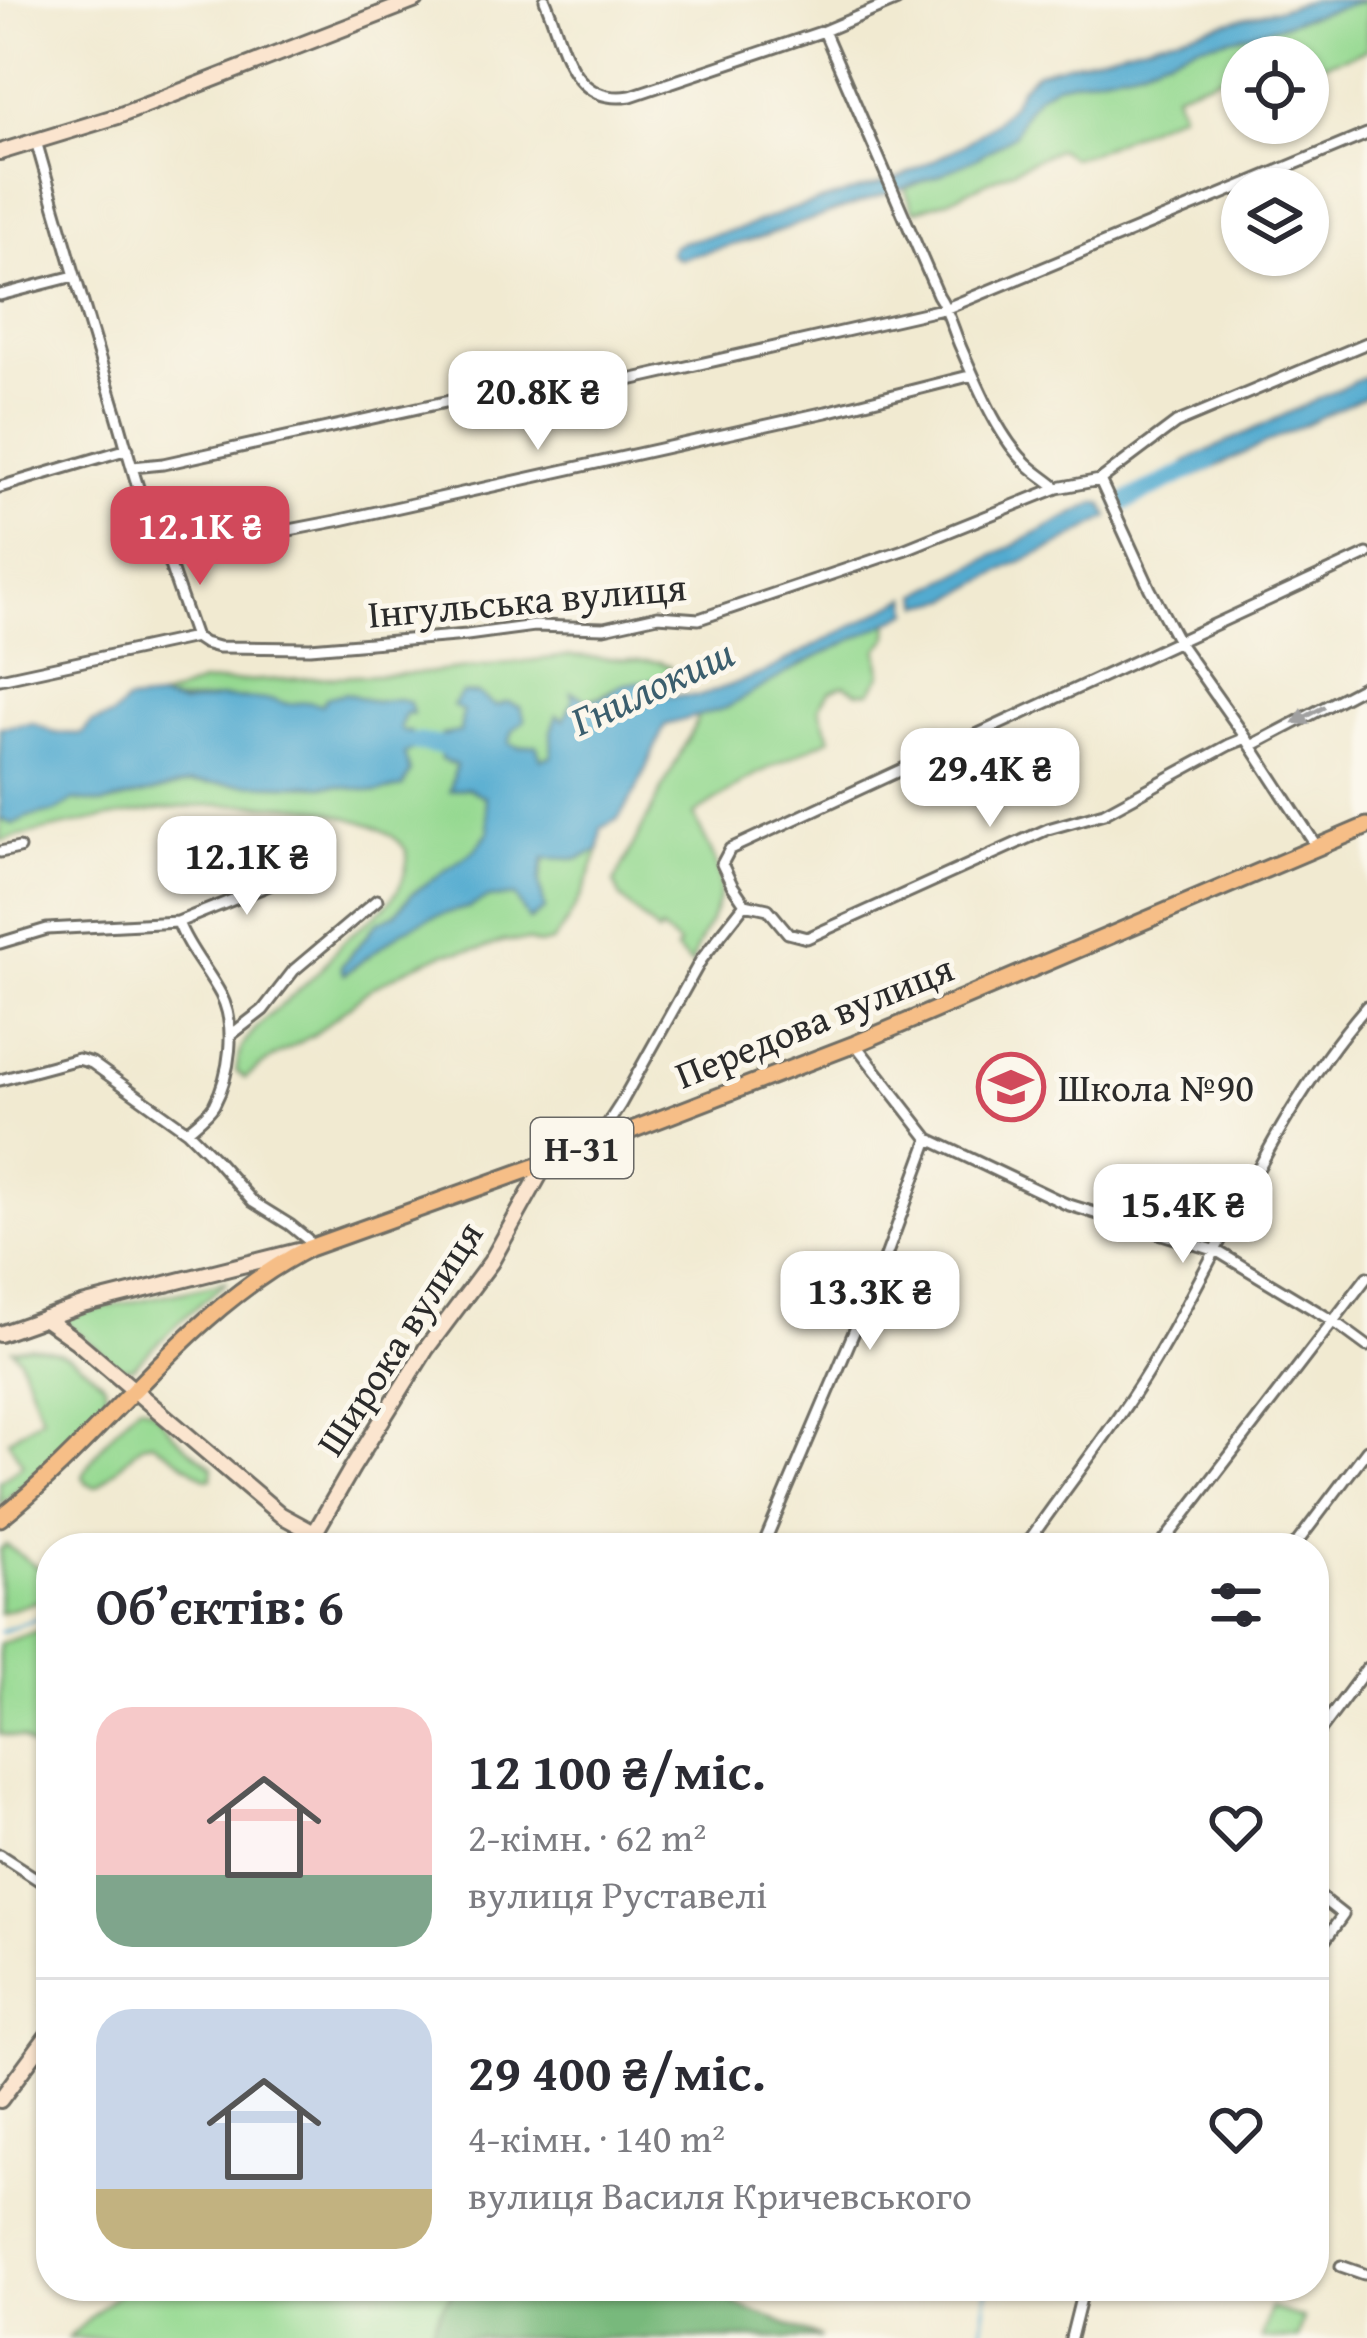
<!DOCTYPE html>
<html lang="uk">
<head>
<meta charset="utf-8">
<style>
	:root { --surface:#fff; --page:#f2f2f3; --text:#2b2b33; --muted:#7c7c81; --line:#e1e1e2; --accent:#d1495b }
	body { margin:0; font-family:"Gentium Book Plus",serif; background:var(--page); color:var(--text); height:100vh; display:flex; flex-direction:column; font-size:45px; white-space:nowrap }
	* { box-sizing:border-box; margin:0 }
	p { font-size:39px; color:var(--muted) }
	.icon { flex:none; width:66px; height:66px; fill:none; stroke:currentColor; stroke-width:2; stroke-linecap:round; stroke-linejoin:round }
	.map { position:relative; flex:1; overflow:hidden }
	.drawer { position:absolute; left:36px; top:1533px; width:1293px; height:768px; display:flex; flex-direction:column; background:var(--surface); border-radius:48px; box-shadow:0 3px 9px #0004 }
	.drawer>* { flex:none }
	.buttons { position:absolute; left:1221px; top:36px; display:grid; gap:24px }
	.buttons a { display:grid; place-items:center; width:108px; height:108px; border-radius:50%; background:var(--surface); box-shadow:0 3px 9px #0004; font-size:60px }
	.price { position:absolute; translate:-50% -102px; padding:0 27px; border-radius:24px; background:#fff; color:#222; font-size:39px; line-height:78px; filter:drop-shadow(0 3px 6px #0008) }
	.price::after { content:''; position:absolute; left:50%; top:72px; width:36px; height:27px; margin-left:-18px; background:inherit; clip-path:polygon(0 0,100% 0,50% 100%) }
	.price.current { background:var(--accent); color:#fff }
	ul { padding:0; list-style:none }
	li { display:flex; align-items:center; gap:36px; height:300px; padding:0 60px }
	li+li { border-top:3px solid var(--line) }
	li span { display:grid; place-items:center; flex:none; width:336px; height:240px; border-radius:36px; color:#555 }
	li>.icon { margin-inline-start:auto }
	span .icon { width:144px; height:144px; fill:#fffc; stroke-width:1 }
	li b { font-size:51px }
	h2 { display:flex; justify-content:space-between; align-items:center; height:144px; padding:0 60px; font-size:51px }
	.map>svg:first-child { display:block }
	.green { fill:#95d991; stroke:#60825e; stroke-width:3 }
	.forest { fill:#78b97b; stroke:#527253; stroke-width:3 }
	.water { fill:#53abd0; stroke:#3f6b7e; stroke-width:3 }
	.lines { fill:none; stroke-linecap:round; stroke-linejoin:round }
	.stream { stroke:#53abd0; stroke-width:3 }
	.river { stroke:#53abd0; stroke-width:18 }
	.street-casing { stroke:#706e65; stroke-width:15 }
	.secondary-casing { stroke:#706e65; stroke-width:20 }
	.primary-casing { stroke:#706e65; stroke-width:21 }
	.street { stroke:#fff; stroke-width:9 }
	.secondary { stroke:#fbe5cf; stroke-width:14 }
	.primary { stroke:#f6be87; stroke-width:15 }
	.oneway { fill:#a0a0a0 }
	.labels { text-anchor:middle; stroke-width:10; stroke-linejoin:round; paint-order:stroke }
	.shield { fill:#fbf7ec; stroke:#696865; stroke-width:3 }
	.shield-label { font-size:36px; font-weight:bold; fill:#2b2b2b }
	.street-label { font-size:39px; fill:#2b2b2b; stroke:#fbf7ec }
	.poi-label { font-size:39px; fill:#2b2b2b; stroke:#fbf7ec; text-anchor:start }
	.water-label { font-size:42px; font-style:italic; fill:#3b5e6d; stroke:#fbf7ec }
</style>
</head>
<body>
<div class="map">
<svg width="1367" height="2338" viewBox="0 0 1367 2338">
	<rect width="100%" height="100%" fill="#fbf7ec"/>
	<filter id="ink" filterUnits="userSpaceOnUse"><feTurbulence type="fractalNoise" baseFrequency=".00833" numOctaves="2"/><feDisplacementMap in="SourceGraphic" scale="24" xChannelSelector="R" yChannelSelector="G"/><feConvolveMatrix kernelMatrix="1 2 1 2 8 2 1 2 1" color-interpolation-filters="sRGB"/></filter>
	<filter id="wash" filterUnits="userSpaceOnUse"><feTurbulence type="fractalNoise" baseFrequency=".004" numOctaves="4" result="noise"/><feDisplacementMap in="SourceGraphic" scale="48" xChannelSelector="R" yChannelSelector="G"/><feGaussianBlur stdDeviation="2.7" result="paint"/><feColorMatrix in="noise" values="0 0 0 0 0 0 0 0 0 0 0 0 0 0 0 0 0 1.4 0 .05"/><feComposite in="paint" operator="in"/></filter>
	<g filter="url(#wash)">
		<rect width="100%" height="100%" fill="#f1ead1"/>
		<!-- green -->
		<path class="green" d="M1367 0V50L1308 69V57H1242V80L1239 81 1234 71 1175 93 1181 112 1091 153 1072 158 1058 149 948 200 914 211 905 189 978 157 1014 135 1023 115 1037 96 1056 84 1137 68 1197 45 1249 34Z
			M889 621 888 638 878 649 881 675 870 692H858L844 685 829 692 819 707 830 738 753 776 694 814C707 850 732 871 714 913 706 931 695 945 692 965L676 950 679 945 661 929 658 933 621 898 614 883 696 723 697 714 726 708 780 676Z
			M569 656 660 662 670 667 665 678C651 681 636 681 623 685 599 693 603 701 573 700L564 721 558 716 552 756 540 759 508 743 513 730 495 706 478 694 463 711 460 733 442 735 441 759 456 764 468 788 485 797 489 831 475 850 413 893 395 914 377 923 341 966 345 974 405 929 432 917 470 907 487 898 515 896 530 920 544 909 539 882 545 858 578 859 599 850 583 893 566 924 552 942 539 945 528 941H504L481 949 445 953 411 967 370 989 315 1034 273 1057 245 1078 236 1071C238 1062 238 1052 243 1045 262 1017 293 998 316 974 327 963 335 949 346 939 369 918 397 905 405 872 407 862 410 854 403 846 385 825 352 819 328 812 307 806 286 806 264 805 174 801 87 820 0 841V819L14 824 27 817 54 812 74 800 104 804 190 783 337 786 376 792 404 754 400 726 406 713 399 699 374 702 345 693 322 705C309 702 296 706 284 703 265 699 246 698 226 698 198 699 189 706 159 699L201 683 426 673Z
			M228 1281 190 1312 133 1367H119L66 1322 69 1316C121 1302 176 1295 228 1281Z
			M29 1346C65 1349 79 1361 105 1384L107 1408 74 1442 0 1505V1481L23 1464 8 1440 42 1417 19 1357 12 1349Z
			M139 1405C159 1409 162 1423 175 1436 186 1448 201 1457 213 1467L212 1478 207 1479 152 1442 142 1444 100 1485 95 1487 87 1484 83 1477C91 1456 122 1421 139 1405Z
			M6 1545 51 1577V1597L0 1613V1550Z
			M51 1626V1763L23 1739 0 1734V1644Z
			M126 2286H457L441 2308 430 2338H68Z
			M1270 2308 1303 2318 1297 2338H1261Z"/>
		<!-- forest -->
		<path class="forest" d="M457 2286H700L735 2304 821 2338H430L441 2308Z"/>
		<!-- water -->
		<path class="water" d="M1312 0H1367L1249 34 1197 45 1137 68 1056 84 1037 96 1023 115 1014 135 978 157 937 176 758 238 680 259 670 253 672 247 682 242 740 229 787 211 898 178 964 145 995 122 1012 104 1020 88 1037 72Z
			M1367 376V395L1194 477 1185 462Z
			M1095 503H1102L1109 517 1059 545 1010 566 951 599 922 605 919 594Z
			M908 597 910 612 802 664 726 708 665 725 635 793 618 819 601 828 599 850 578 859 544 858 539 882 545 909 529 920 515 896 487 898 470 907 432 917 405 929 344 974 341 967 377 923 395 914 413 893 475 850 489 831 485 797 468 788 450 791 456 765 441 760 442 735 460 732 463 711 453 706 462 693 478 694 495 706 508 702 520 707 525 720 513 730 509 743 519 747 536 745 541 759 552 756 551 731 557 715 564 720 573 700 571 692 591 701 605 696 621 685 665 678 667 696H701L761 674Z
			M345 693 374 702 399 699 410 703 413 714 406 713 400 726 402 731 410 732 416 742 414 749 404 754 410 772 403 787 377 792 337 786 190 783 103 804 74 800 54 812 27 817 13 824 0 819V727L33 723 55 733 82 734 91 723 111 717 127 702 159 699 182 705 220 698 274 700 287 704 308 702 322 705 326 698Z"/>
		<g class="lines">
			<!-- stream -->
			<path class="stream" d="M0 1632 51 1613
				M981 2338 988 2286"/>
			<!-- river -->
			<path class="river" d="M1122 503 1209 461
				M416 742 442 746 464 754"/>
		</g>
	</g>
	<g filter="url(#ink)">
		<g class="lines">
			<!-- street casing -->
			<g class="street-casing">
				<path id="street" d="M545 0C564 45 570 106 631 96L824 31 897 0
					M824 31 938 295C949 311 953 330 961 348 977 384 998 437 1027 464 1036 473 1048 480 1057 488
					M36 141C62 233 89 324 117 415 131 462 142 512 166 554L336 521 826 412 973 375
					M0 295 74 276
					M133 467 163 464 541 381 551 395 629 380 947 308 1367 134
					M1100 480 1150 589 1179 643 1246 738 1317 847
					M0 487 128 449
					M166 554 195 637
					M0 679 195 637 204 643 218 647 310 648 467 635 534 626 604 628 658 616 699 619 903 550 1057 488 1100 480 1176 423 1367 343
					M1251 746 1367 685
					M0 852 19 848
					M745 904 732 885 722 864 730 849 1367 554
					M745 904 768 909 788 933 807 938 1048 829 1104 813 1229 745 1246 738
					M178 922C188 949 208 970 221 995 237 1026 230 1075 214 1105 208 1115 196 1123 187 1131
					M0 943 47 929 178 922 299 873
					M232 1034 263 1010 294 970 377 900
					M855 1044 929 1139 1066 1204 1217 1251 1333 1321 1367 1346
					M0 1080 78 1059 92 1063 187 1131 215 1159 253 1202 290 1225 307 1239 309 1248
					M596 1142 620 1105 701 960 745 904
					M762 1548 885 1259 929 1139
					M1024 1548C1069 1482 1120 1421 1160 1352 1229 1234 1277 1109 1367 1006
					M1159 1548 1367 1277
					M1293 1548 1367 1450
					M1314 1739 1367 1668
					M0 1855 51 1888
					M1314 1895 1315 1893 1343 1915 1314 1955
					M1341 2266 1364 2274
					M1071 2338 1084 2286"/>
			</g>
			<!-- secondary casing -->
			<g class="secondary-casing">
				<path id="secondary" d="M0 152 118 116 416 0
					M44 1318 75 1340 281 1515 314 1533
					M0 1334 82 1305 298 1251
					M306 1548 352 1468 426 1349 491 1262 546 1163
					M0 2100 51 2031"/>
			</g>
			<!-- primary casing -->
			<g class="primary-casing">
				<path id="primary" d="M0 1518C109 1433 184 1312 309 1248L546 1163 855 1044 1367 826"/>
			</g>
			<!-- street -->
			<use href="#street" class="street"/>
			<!-- secondary -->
			<use href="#secondary" class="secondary"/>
			<!-- primary -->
			<use href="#primary" class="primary"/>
		</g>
		<!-- one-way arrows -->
		<defs><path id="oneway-solid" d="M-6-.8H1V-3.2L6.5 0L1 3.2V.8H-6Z" transform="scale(3)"/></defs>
		<use class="oneway" href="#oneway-solid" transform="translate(1309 715) rotate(152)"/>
	</g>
	<!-- icons -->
	<defs>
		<g id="school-ring" transform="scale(3.45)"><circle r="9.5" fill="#fbf7ec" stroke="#d1495b" stroke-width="1.5"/><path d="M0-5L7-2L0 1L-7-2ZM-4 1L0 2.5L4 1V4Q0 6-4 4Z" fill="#d1495b"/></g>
	</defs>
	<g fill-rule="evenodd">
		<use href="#school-ring" x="1011" y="1087"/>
	</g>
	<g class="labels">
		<!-- shield labels -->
		<rect class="shield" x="531" y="1118" width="102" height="60" rx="9"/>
		<g class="shield-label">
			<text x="582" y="1161">Н-31</text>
		</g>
		<!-- street labels -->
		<g class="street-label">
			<text transform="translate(527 600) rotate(-5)" y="14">Інгульська вулиця</text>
			<text transform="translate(814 1021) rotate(-22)" y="14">Передова вулиця</text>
			<text transform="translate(399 1338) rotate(-57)" y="14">Широка вулиця</text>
		</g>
		<!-- poi labels -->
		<g class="poi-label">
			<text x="1058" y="1101">Школа №90</text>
		</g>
		<!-- water labels -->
		<g class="water-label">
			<text transform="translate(652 686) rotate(-25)" y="15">Гнилокиш</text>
		</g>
	</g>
</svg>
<div class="buttons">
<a><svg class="icon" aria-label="locate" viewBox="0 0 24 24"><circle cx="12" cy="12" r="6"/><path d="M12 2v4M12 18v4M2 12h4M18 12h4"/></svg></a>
<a><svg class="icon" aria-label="layers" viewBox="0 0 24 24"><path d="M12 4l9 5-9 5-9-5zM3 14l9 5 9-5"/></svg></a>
</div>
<b class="price" style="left:538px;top:453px">20.8K ₴</b>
<b class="price current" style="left:200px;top:588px">12.1K ₴</b>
<b class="price" style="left:990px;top:830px">29.4K ₴</b>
<b class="price" style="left:247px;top:918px">12.1K ₴</b>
<b class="price" style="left:1183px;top:1266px">15.4K ₴</b>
<b class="price" style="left:870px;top:1353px">13.3K ₴</b>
<section class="drawer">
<h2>Об’єктів: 6<svg class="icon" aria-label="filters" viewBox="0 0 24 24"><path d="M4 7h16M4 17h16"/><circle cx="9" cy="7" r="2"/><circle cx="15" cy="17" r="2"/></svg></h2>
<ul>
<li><span style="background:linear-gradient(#f6c9c9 70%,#7fa58c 0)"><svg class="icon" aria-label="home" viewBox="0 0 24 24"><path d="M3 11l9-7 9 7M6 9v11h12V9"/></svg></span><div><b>12 100 ₴/міс.</b><p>2-кімн. · 62 m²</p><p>вулиця Руставелі</p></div><svg class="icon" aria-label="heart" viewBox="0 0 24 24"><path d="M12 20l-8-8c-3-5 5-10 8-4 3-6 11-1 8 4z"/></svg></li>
<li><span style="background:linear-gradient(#c9d6e8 75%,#c2b280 0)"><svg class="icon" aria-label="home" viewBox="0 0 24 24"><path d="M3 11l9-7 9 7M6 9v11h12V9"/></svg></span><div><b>29 400 ₴/міс.</b><p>4-кімн. · 140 m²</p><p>вулиця Василя Кричевського</p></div><svg class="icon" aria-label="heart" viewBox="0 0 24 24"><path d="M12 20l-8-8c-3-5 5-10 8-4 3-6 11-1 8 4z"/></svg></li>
</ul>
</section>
</div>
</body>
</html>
